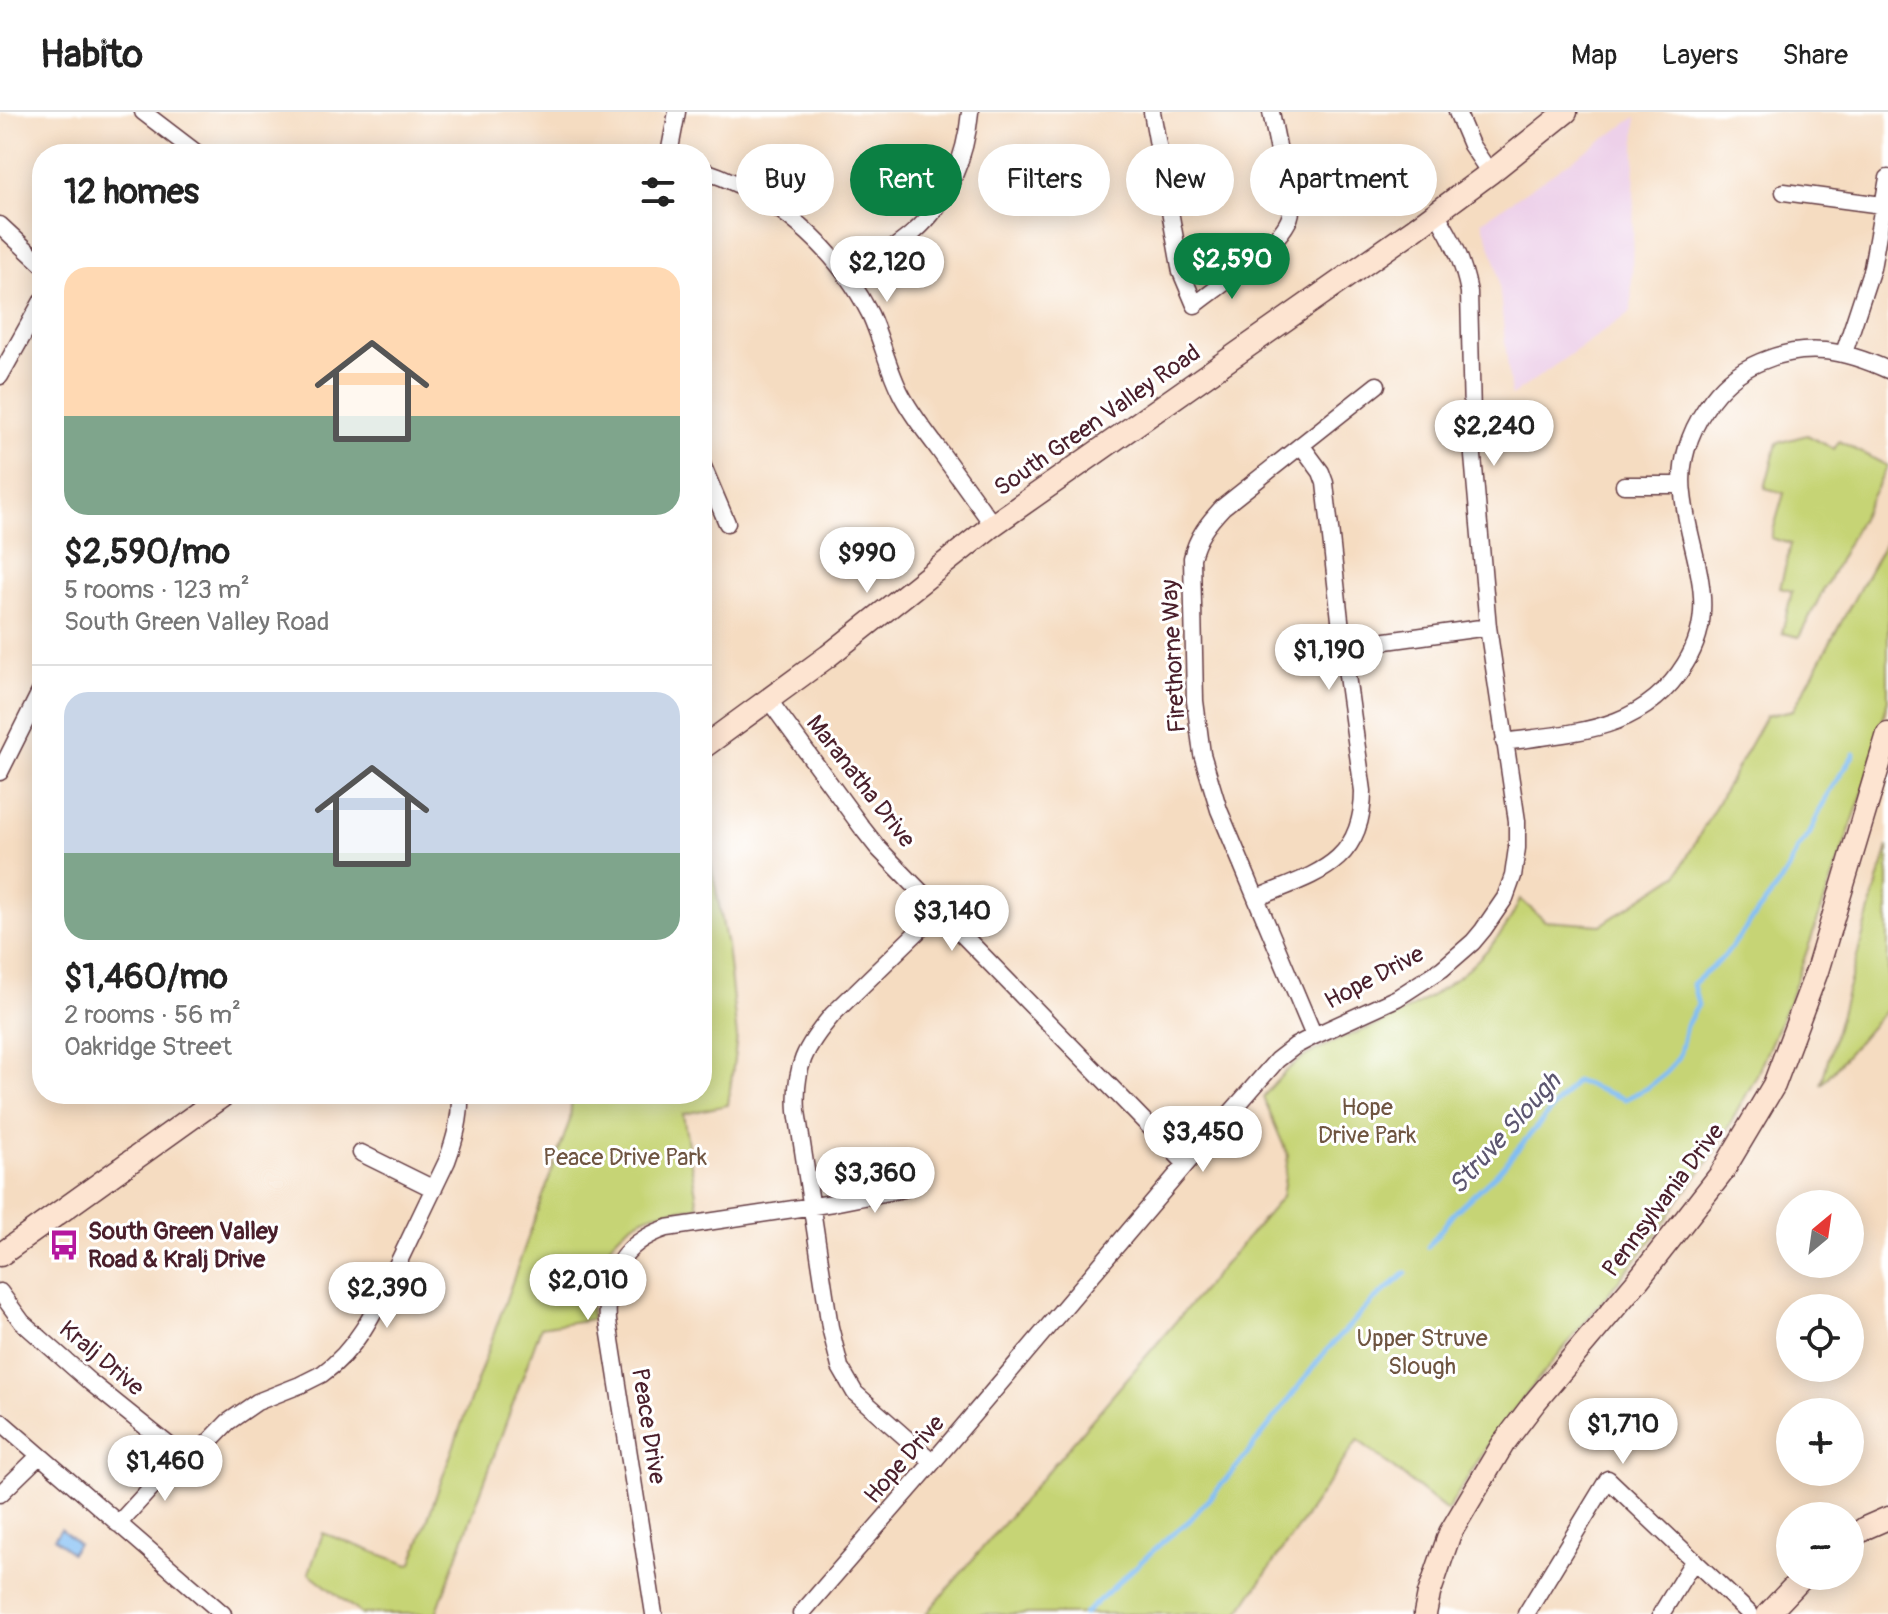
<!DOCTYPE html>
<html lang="en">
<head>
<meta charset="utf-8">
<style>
	:root { --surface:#fff; --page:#f2f2f2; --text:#222; --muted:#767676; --line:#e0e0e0; --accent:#0b8043 }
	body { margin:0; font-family:Pangolin,sans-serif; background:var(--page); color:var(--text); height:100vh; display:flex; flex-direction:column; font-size:30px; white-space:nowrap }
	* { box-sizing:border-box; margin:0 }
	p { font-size:26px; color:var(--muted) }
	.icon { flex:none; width:44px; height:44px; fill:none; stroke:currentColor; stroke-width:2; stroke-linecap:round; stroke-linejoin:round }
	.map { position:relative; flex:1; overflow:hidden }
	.side { position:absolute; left:32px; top:32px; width:680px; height:960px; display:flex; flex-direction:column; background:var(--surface); border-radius:32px; box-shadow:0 4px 20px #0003 }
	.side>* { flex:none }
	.banner { position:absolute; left:736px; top:32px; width:760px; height:72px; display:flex; gap:16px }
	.needle { width:52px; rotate:29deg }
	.fabs { position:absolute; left:1776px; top:1078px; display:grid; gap:16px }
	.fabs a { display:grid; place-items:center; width:88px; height:88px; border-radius:50%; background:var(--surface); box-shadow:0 4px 20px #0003; font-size:40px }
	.price { position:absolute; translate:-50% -68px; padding:0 18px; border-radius:28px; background:#fff; color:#222; font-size:26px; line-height:52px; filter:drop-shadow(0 2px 4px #0008) }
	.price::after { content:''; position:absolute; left:50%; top:48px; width:24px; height:18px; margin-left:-12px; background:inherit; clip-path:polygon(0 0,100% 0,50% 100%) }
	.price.selected { background:var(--accent); color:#fff }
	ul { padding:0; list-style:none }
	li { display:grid; align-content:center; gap:16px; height:424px; padding:0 32px }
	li+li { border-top:2px solid var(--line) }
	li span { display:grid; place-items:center; height:248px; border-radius:24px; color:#555 }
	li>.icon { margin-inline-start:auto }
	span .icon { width:144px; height:144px; fill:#fffc; stroke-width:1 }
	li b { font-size:34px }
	h2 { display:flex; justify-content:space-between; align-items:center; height:96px; padding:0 32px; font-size:34px }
	.pill { padding:0 28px; border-radius:36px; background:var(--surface); box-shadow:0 4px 20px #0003; font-size:28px; line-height:72px }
	.pill.selected { background:var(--accent); color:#fff }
	header { display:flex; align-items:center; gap:48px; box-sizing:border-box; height:112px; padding:0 40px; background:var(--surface); border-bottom:2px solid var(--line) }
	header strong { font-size:38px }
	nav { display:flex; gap:44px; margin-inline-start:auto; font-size:28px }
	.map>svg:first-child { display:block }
	.built { fill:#edd0e9 }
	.green { fill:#c6d475; stroke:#887a50; stroke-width:2 }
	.water { fill:#81bef4; stroke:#666e90; stroke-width:2 }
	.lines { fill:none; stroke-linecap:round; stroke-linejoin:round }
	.stream { stroke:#81bef4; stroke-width:5 }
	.street-casing { stroke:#643b42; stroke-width:19 }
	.secondary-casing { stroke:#643b42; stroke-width:25 }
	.street { stroke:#fff; stroke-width:16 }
	.secondary { stroke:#fde4d1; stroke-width:22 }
	.labels { text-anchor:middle; stroke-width:6; stroke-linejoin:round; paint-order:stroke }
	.street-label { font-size:24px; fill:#4a1f2b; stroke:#fff }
	.park-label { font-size:24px; fill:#6f5541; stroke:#fff }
	.poi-label { font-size:24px; font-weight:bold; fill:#4a1f2b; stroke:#fff; text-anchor:start }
	.water-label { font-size:26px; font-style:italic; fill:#5d5771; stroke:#fff }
</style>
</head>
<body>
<header>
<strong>Habito</strong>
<nav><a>Map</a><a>Layers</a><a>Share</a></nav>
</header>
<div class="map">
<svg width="1888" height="1502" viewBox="0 0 1888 1502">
	<rect width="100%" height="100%" fill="#fff"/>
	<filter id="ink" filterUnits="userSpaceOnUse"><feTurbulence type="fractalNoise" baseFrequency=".0125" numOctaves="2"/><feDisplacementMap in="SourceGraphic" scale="16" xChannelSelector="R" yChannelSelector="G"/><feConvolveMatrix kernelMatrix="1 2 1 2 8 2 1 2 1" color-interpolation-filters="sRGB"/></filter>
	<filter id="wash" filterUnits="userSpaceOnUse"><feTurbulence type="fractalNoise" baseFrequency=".006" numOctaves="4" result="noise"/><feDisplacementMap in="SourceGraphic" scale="32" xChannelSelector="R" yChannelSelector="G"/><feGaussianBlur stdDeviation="1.8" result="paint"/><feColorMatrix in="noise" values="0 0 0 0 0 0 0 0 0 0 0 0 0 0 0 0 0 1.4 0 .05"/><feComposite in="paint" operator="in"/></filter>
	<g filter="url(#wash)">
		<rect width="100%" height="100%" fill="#f5dcc1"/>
		<!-- built -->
		<path class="built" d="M1636 5 1631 200 1511 284 1497 154 1482 109Z"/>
		<!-- green -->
		<path class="green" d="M1807 323 1834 337 1839 329 1888 354 1799 525 1782 521 1792 479 1780 476 1791 432 1771 426 1784 381 1765 376 1777 331Z
			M1888 425V588L1865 674 1790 887 1756 965 1713 1043 1679 1088 1659 1119 1511 1301 1486 1336 1447 1399 1358 1328 1238 1502H926L1282 1085 1288 1044 1263 985C1272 974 1281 963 1292 954 1317 933 1351 924 1381 911 1426 891 1473 860 1502 820 1510 810 1515 798 1520 787L1545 809 1601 813 1677 763 1766 604 1793 598Z
			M704 716 727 834 737 925 728 993 683 1002 698 1095C682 1097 664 1098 648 1104 609 1120 584 1165 592 1207L541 1215 436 1502H361L309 1461 323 1421 409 1453 412 1451 570 1008 572 982H702V717Z
			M1888 734V895L1821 973Z"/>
		<!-- water -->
		<path class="water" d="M61 1417 78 1432 71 1441 54 1426Z"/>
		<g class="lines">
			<!-- stream -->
			<path class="stream" d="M1428 1135 1453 1102 1498 1060 1576 969 1625 987 1647 976 1666 961 1679 945 1686 914 1698 893 1693 872 1724 845 1779 772 1788 757 1798 736 1809 723 1827 683 1854 642
				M1084 1502 1166 1427 1189 1409 1237 1355 1325 1240 1374 1188 1406 1161"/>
		</g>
	</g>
	<g filter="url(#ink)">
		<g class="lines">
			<!-- street casing -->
			<g class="street-casing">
				<path id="street" d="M143 0 198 42
					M1152 0 1181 160 1195 193C1217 175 1292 126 1291 98L1271 0
					M1457 0 1471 33 1490 61
					M669 42 677 0
					M702 58C773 81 836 135 870 202 882 228 888 257 901 282 911 302 926 320 939 338 957 363 975 388 993 413
					M1784 80 1882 93
					M0 113 42 152
					M849 167C870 151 894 138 914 120 948 91 966 44 970 0
					M1844 241 1872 156 1888 66
					M0 264 42 189
					M702 352 727 411
					M1624 373H1682
					M1343 535 1488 515
					M768 587 863 717 878 736 1186 1052
					M1504 630C1575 620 1643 620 1685 552 1722 493 1689 443 1683 382 1679 352 1689 321 1706 296 1719 276 1738 259 1760 250 1806 230 1844 238 1888 258
					M0 660 42 576
					M1257 786C1314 762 1363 753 1363 679L1343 535 1325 371 1321 360 1301 333
					M1314 924 1219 698 1202 642 1195 589 1192 446C1197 425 1208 411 1223 395L1377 273
					M361 1041 434 1077
					M0 1180 22 1210 90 1270 181 1343
					M0 1309 223 1502
					M933 1350 855 1281 840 1255 830 1215 797 999C794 955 805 935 833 902L939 799
					M0 1382 39 1344
					M118 1412 181 1343 199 1340 228 1310 257 1290 300 1273 322 1262C362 1234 380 1187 401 1145 416 1113 432 1081 447 1049 455 1027 461 1006 460 982
					M654 1502 608 1209C605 1162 622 1131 667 1116L833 1091 904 1077 918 1065
					M801 1502 933 1350 1186 1052 1277 948 1295 934 1314 924 1397 886 1442 857 1473 830 1483 818 1505 786 1513 764 1517 736V709L1488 515 1473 344 1469 180C1463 149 1453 128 1436 101
					M1526 1502 1608 1367 1750 1502
					M1661 1502 1694 1448"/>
			</g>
			<!-- secondary casing -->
			<g class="secondary-casing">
				<path id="secondary" d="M702 636 828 544 993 413 1413 118 1490 61 1566 0
					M0 1143 225 982
					M1850 1427 1865 1416 1888 1406
					M1425 1502 1429 1482 1450 1421 1503 1332 1535 1290 1638 1168 1721 1062 1774 973 1817 859 1888 622
					M1768 1502 1804 1464"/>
			</g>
			<!-- street -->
			<use href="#street" class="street"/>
			<!-- secondary -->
			<use href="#secondary" class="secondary"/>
		</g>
	</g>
	<!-- icons -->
	<defs>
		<g id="bus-bare" transform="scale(2.4)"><path d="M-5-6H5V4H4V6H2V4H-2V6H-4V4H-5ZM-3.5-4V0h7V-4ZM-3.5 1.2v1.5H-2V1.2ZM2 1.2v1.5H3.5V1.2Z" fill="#b5179e" stroke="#fff" stroke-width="2.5" paint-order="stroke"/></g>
	</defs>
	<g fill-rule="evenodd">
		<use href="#bus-bare" x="64" y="1133"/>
	</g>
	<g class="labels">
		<!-- street labels -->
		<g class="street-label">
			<text transform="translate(1097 308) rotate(-35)" y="8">South Green Valley Road</text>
			<text transform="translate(1173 544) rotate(-93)" y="8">Firethorne Way</text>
			<text transform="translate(861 669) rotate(52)" y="8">Maranatha Drive</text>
			<text transform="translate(1374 865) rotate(-28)" y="8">Hope Drive</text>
			<text transform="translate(1663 1088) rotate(-53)" y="8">Pennsylvania Drive</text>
			<text transform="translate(102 1246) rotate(40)" y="8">Kralj Drive</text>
			<text transform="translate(649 1314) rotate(81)" y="8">Peace Drive</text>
			<text transform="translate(904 1347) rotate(-49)" y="8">Hope Drive</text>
		</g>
		<!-- park labels -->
		<g class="park-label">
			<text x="1367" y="1003">Hope<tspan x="1367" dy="28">Drive Park</tspan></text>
			<text x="625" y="1053">Peace Drive Park</text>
			<text x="1422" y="1234">Upper Struve<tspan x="1422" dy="28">Slough</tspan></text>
		</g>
		<!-- poi labels -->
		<g class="poi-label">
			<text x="88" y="1127">South Green Valley<tspan x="88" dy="28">Road &amp; Kralj Drive</tspan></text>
		</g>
		<!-- water labels -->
		<g class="water-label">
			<text transform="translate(1504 1021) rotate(-48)" y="9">Struve Slough</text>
		</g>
	</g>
</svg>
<div class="fabs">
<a><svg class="needle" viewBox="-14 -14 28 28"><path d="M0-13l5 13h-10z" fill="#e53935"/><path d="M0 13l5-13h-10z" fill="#767676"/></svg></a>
<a><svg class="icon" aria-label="locate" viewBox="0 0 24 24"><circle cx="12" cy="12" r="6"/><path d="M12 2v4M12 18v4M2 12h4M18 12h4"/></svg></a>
<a>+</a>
<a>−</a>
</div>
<b class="price selected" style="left:1232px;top:189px">$2,590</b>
<b class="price" style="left:887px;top:192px">$2,120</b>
<b class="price" style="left:1494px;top:356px">$2,240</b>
<b class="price" style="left:867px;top:483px">$990</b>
<b class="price" style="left:1329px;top:580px">$1,190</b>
<b class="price" style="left:952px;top:841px">$3,140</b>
<b class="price" style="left:1203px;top:1062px">$3,450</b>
<b class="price" style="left:875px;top:1103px">$3,360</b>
<b class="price" style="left:588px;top:1210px">$2,010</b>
<b class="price" style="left:387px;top:1218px">$2,390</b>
<b class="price" style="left:1623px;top:1354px">$1,710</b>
<b class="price" style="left:165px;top:1391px">$1,460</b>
<div class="banner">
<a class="pill">Buy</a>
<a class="pill selected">Rent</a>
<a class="pill">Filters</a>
<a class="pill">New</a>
<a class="pill">Apartment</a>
</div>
<section class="side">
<h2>12 homes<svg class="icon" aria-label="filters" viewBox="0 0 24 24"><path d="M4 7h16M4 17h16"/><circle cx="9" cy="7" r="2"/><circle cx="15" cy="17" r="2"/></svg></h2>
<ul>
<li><span style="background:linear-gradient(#ffd9b3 60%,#7fa58c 0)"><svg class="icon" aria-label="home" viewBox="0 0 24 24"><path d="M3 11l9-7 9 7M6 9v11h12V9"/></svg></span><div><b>$2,590/mo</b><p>5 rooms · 123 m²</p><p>South Green Valley Road</p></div></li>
<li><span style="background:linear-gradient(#c9d6e8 65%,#7fa58c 0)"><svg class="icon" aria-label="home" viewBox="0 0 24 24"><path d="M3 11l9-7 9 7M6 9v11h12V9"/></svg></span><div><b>$1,460/mo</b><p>2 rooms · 56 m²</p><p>Oakridge Street</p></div></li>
</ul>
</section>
</div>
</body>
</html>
